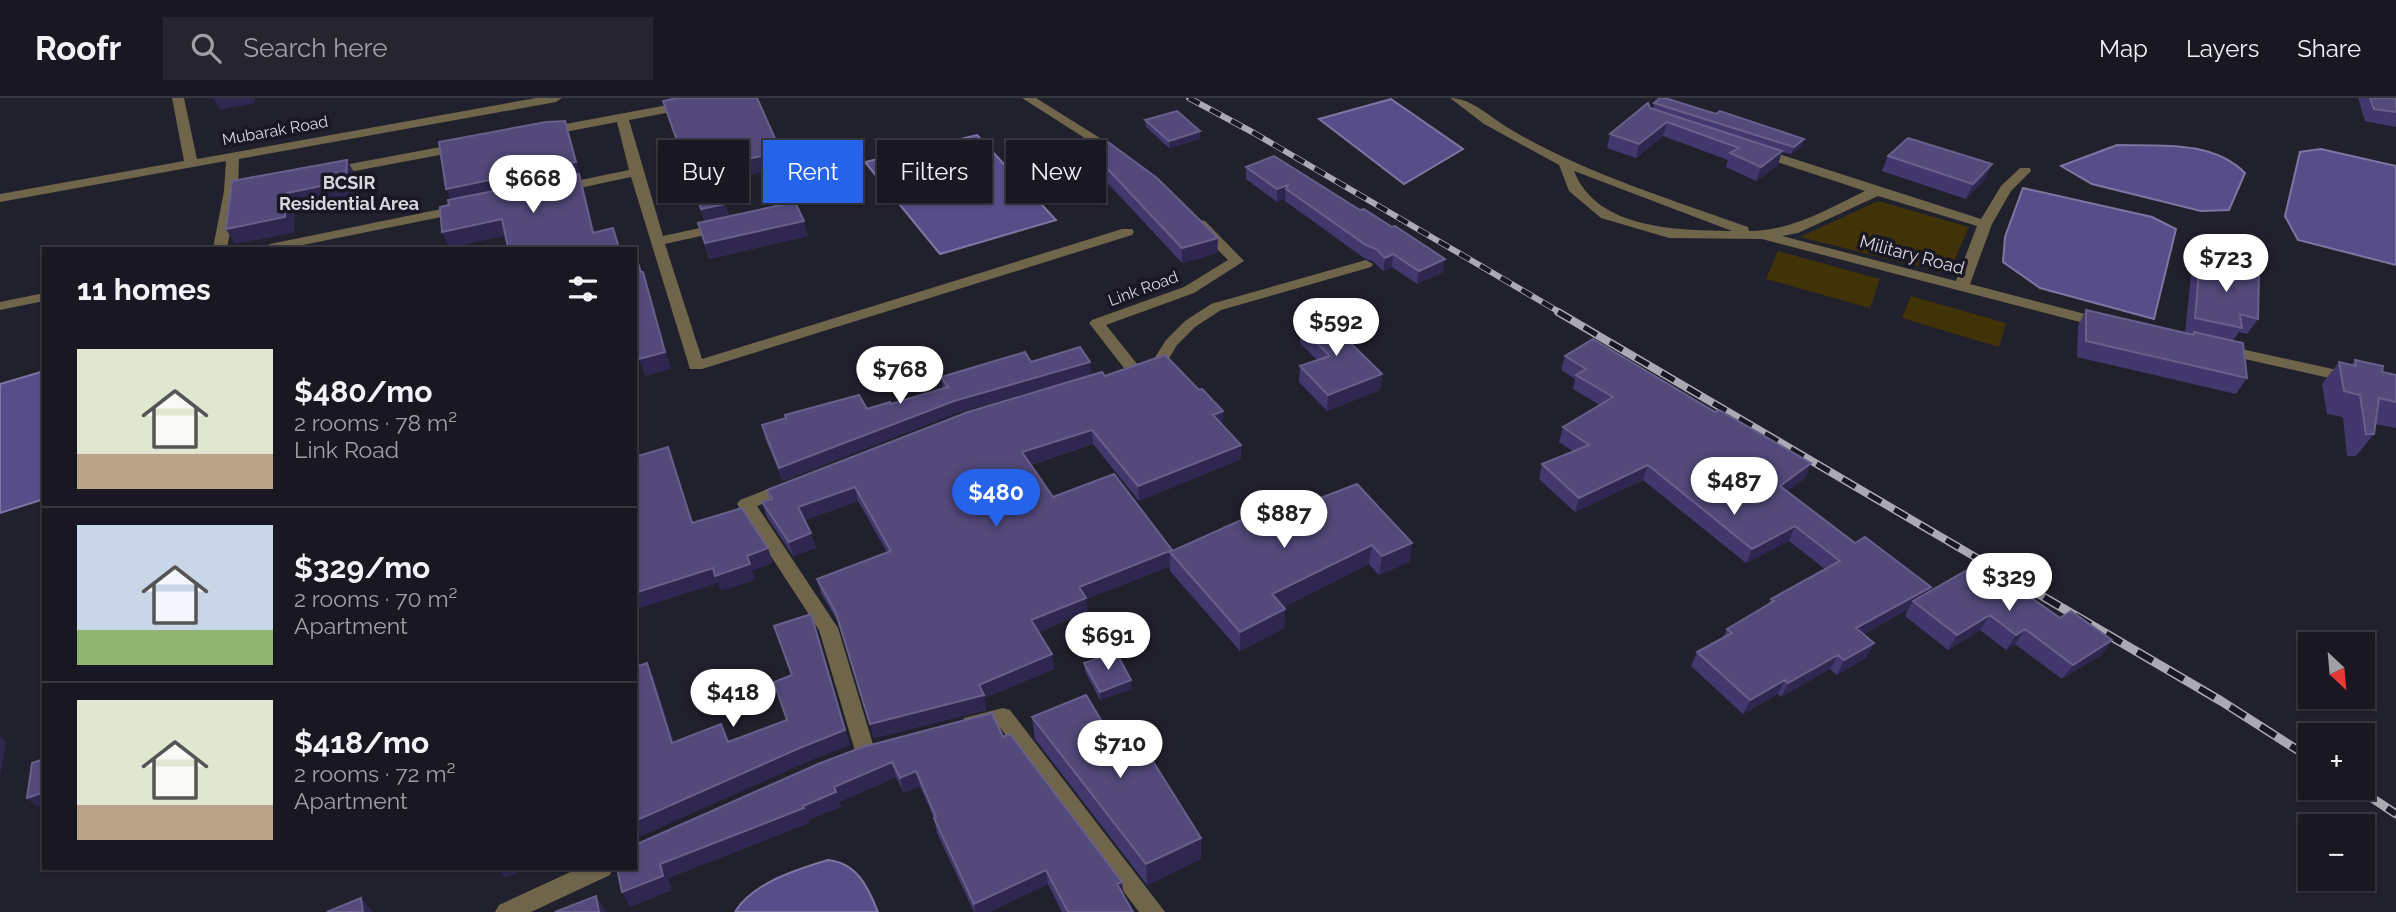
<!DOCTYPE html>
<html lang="en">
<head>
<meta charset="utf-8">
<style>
	:root { --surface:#191822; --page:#26252f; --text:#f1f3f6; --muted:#9fa0a5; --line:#373740; --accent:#2563eb }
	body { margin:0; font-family:Raleway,sans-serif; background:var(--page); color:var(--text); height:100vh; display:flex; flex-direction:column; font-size:26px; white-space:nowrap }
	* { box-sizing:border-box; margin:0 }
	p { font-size:23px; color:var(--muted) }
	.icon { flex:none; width:38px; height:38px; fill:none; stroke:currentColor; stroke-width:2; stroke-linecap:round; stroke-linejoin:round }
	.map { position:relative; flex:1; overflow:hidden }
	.panel { position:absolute; left:42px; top:149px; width:595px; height:623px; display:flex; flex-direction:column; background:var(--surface); border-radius:0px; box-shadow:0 2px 5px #0004,0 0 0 2px var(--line) }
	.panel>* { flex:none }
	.hud { position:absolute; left:658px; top:42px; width:665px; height:63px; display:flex; gap:14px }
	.needle { width:46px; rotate:154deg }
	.controls { position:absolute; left:2298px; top:534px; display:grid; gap:14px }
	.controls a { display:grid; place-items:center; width:77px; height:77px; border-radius:0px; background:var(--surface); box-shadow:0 2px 5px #0004,0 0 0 2px var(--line); font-size:35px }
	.price { position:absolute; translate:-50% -60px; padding:0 16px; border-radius:24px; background:#fff; color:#222; font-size:23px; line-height:46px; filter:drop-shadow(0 2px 4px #0008) }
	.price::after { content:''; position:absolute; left:50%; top:42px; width:21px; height:16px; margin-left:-10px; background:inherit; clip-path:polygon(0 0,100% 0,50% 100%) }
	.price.selected { background:var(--accent); color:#fff }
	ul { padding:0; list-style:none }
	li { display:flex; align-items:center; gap:21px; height:175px; padding:0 35px }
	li+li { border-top:2px solid var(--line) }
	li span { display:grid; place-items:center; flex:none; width:196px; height:140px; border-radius:0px; color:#555 }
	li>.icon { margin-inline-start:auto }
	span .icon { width:84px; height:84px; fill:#fffc; stroke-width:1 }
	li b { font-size:30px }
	h2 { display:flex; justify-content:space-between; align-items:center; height:84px; padding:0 35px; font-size:30px }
	.chip { padding:0 24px; border-radius:0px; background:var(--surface); box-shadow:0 2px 5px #0004,0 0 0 2px var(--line); font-size:24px; line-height:63px }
	.chip.selected { background:var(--accent); color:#fff }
	header { display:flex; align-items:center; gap:42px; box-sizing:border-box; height:98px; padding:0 35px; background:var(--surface); border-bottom:2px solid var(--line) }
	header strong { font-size:33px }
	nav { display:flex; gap:38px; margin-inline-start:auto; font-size:24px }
	.search { width:490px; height:63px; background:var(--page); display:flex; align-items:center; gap:18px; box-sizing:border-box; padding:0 24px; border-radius:0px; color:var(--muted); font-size:26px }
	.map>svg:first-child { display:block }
	.green { fill:#403307 }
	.water { fill:#574d88; stroke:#7e76a2; stroke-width:2 }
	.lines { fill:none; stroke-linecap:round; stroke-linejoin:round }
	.minor { fill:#6f654a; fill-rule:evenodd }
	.rail-far2-casing { stroke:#abaab4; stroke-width:6 }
	.rail-far1-casing { stroke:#abaab4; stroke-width:8 }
	.rail-casing { stroke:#abaab4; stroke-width:9 }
	.rail-far2 { stroke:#181723; stroke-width:4.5; stroke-dasharray:12; stroke-linecap:butt }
	.rail-far1 { stroke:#181723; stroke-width:5; stroke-dasharray:15; stroke-linecap:butt }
	.rail { stroke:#181723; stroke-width:6; stroke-dasharray:18; stroke-linecap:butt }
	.wall { fill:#43386e }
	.shaded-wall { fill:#2f274f }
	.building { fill:#53497a; stroke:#685f8a; stroke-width:2 }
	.labels { text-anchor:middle; stroke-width:7; stroke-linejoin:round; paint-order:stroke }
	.far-street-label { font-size:16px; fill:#d8d7e0; stroke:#181723 }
	.far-quarter-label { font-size:18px; font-weight:bold; fill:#d8d7e0; stroke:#181723 }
	.street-label { font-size:18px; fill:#d8d7e0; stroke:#181723 }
</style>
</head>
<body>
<header>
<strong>Roofr</strong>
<div class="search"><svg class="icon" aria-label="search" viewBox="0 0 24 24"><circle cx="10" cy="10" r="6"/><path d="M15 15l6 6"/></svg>Search here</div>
<nav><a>Map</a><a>Layers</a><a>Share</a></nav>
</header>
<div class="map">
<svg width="2396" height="814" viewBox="0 0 2396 814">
	<rect width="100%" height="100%" fill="#21202d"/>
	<!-- green -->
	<path class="green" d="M1878 103 1969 129 1948 176 1800 139Z
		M1778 153 1880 181 1870 210 1766 181Z
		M1911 198 2006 225 1999 249 1902 220Z"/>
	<!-- water -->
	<path class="water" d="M1391 1 1463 51 1404 86 1319 21Z
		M977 37 1056 122 940 156 865 64Z
		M2117 47C2160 48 2212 42 2245 75L2229 112 2201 113 2092 86 2061 68Z
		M2321 51 2396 68V167L2298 142 2285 118 2300 54Z
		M2023 90 2152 119 2176 131 2154 221 2040 190 2003 164 2005 139Z
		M44 273V401L0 415V286Z
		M828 762C857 765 868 789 878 814H735C752 785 798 771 828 762Z"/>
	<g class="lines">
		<!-- minor -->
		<path class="minor" d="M172 0H184L197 61 536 0H562L556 4 239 61 238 93 227 150H213L224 93 226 63 0 104V96L184 63Z
			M705 0H730L724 4 629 22 663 138 723 125 730 129 728 132 665 146 702 261 1122 131H1132L1134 134 1132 137 702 271H690L631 79 561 94 554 90 561 86 629 72 617 24 544 38 538 34 544 30Z
			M1022 0H1036L1127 57 1126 60H1116Z
			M1450 0C1472 0 1491 20 1510 31 1584 75 1667 100 1748 129L1749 133C1791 133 1828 111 1865 93L1753 56V50L1757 49 1981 121 2001 88 2020 70H2030L2031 73 2011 93 1992 126 1970 186 2108 222 2111 225 2103 230 1762 141 1669 140 1601 120 1569 93 1559 67 1484 26ZM1574 73 1732 133C1678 132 1597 132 1574 73ZM1878 98 1977 128 1956 183 1782 138 1798 135Z
			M462 45 468 49 466 52 328 78 322 74 328 70Z
			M461 107 466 108V114L288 150H263L270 146Z
			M1200 122 1205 123 1244 163 1194 195 1106 227 1138 267 1154 261 1166 242 1185 223 1211 206 1366 162 1373 166 1371 169 1221 212 1195 229 1177 247 1165 267 1140 272 1133 276 1127 274 1089 225 1092 222 1184 189 1228 162 1195 129 1193 126Z
			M44 195V203L0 212V204Z
			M2223 247 2396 285V295L2218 255 2215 252Z
			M791 382 800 388 797 392 757 408 838 530 875 653 872 659 865 662 858 659 855 653 819 532 737 406 740 402Z
			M1003 610 1010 612 1165 814H1139L998 627 971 634 964 632 961 626 964 620Z
			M579 770H613L610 777 531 814H495L499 807Z"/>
		<!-- rail-far2 casing -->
		<g class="rail-far2-casing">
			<path id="rail-far2" d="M1189 0 1254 35 1561 215"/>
		</g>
		<!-- rail-far1 casing -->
		<g class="rail-far1-casing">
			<path id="rail-far1" d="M1558 214 2016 483"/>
		</g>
		<!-- rail casing -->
		<g class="rail-casing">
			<path id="rail" d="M2013 481 2221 603 2310 660
				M2357 690 2396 716"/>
		</g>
		<!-- rail-far2 -->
		<use href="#rail-far2" class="rail-far2"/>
		<!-- rail-far1 -->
		<use href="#rail-far1" class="rail-far1"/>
		<!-- rail -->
		<use href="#rail" class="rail"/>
	</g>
	<!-- wall -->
	<path class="wall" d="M2358 0H2396V29L2365 23Z
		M663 3 785 69 718 83 729 118 808 138 709 161 698 125 705 124Z
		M1654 5 1802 48 1791 56 1782 54 1778 67 1756 83 1726 69 1728 62 1663 38 1636 60 1607 50 1610 36 1650 10 1653 11Z
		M1145 22 1200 41 1169 50 1146 29Z
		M1087 49 1218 140 1217 155 1182 165 1088 64Z
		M1888 58 1992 66 1985 81 1966 101 1882 73Z
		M1246 69 1443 174 1417 186 1392 169 1383 173 1374 164 1364 160 1285 103V100L1277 104 1246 81Z
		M2200 162 2258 221 2247 236 2239 234 2233 242 2247 280 2236 296 2077 259 2078 228 2086 212 2185 235 2191 177Z
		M1301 229 1382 276 1380 292 1327 313 1299 284 1300 268 1317 262 1300 245Z
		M1565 258 1715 314 1811 365 1805 380 1787 393 1855 445 1931 489 1928 495 2060 520 2112 542 2101 557 2062 581 2015 546 2006 552 1980 532 1948 552 1905 518 1908 511 1864 536 1867 559 1837 577 1830 571 1781 599 1778 596 1743 616 1691 568 1697 554 1723 540 1727 531 1768 507 1771 501 1825 471 1789 443 1746 465 1643 382 1575 414 1539 381 1542 366 1574 354 1559 344 1563 329 1600 307 1573 291 1575 281 1561 272Z
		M2355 262 2382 274 2396 277V330L2375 326 2374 336 2356 358H2347L2343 319 2327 316 2322 286 2339 264 2352 267Z
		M1031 264 1091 277 956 315 783 383 765 340 762 327 867 311 891 306 943 291 941 279Z
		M1105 278 1223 327 1241 361 1139 403 1093 346 1031 367 1053 399 1172 453 1310 404 1412 445 1409 464 1379 477 1369 466 1284 509 1285 511 1284 530 1240 553 1170 473V468L1086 501 1087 514 1039 534 1054 571 984 600 986 612 874 640 841 529 821 495 817 481 887 454 858 403 805 422 816 450 793 458 767 419 762 404 770 402 767 392Z
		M1084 565 1132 591 1100 602 1085 573Z
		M1032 619 1116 647 1201 740V761L1147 787 1035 641Z
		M1003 639 1124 797 1133 814H1062L1048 786 989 814H974L937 735 934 720 920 688 904 695 896 679 839 704 841 709 808 722 809 725 668 780 671 792 630 809 818 666Z"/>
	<!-- shaded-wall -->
	<path class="shaded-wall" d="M213 0H255V5L220 12Z
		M565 23 570 37 581 79H580L584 91 599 150 453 106 446 91Z
		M1667 24 1663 38 1636 60 1639 46Z
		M1200 33V41L1169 50V43Z
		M1804 41 1802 48 1791 56 1794 49Z
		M1782 53 1778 67 1756 83 1761 69Z
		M781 54 785 69 718 83 714 68Z
		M347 62 355 76 354 98 295 110 294 135 235 146 226 131 287 95Z
		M1992 66 1985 81 1966 101 1973 86Z
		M1288 87 1286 91 1285 100 1277 104V91Z
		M725 106 730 121 706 126 701 111Z
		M502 121 509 137 449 150 442 134Z
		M804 123 808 138 709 161 705 145Z
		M1218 140 1217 155 1182 165V150Z
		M1393 156 1392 169 1383 173 1385 160Z
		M1445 161 1443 174 1417 186 1419 173Z
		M643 174 671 271 645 278 639 261Z
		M1090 264 1091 277 956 315 783 383 779 370 954 303Z
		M1382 276 1380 292 1327 313 1328 297Z
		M1223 313V327L1213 317Z
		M1092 332 1093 346 1024 369 1022 354Z
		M1241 347V361L1139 403 1138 388Z
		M1811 365 1805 380 1774 403 1780 388Z
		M1648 367 1643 382 1575 414 1579 400Z
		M855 389 858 403 803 423 798 409Z
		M1795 428 1789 443 1746 465 1752 451Z
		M811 435 816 450 793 458 789 444Z
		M1412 445 1409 464 1379 477 1382 458Z
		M1372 447 1369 466 1270 516 1272 496Z
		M768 450 773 465 752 473 755 482 721 493 718 485 635 512V495Z
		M1172 452 1170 454V468L1086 501 1087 514 1033 536 1031 522 1079 489Z
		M1931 489 1923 503H1913L1908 511 1849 544 1856 530Z
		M1285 511 1284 530 1240 553V534Z
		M811 516 850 647 807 664 635 741V723L802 649Z
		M1990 517 1980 532 1948 552 1957 537Z
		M2025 531 2015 546 2006 552 2016 537Z
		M2112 542 2101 557 2062 581 2073 567Z
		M1874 545 1867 559 1837 577 1844 562Z
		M635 551 646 583 639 568 635 557Z
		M1052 556 1054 571 984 600 986 612 874 640 870 626 979 587Z
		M1838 557 1830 571 1781 599 1788 585Z
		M647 565 654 580 679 660 672 645Z
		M1131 582 1132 591 1100 602V594Z
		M1785 582 1778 596 1743 616 1750 602Z
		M0 638 6 644 0 678Z
		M892 664 896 679 839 704 841 709 808 722 803 708 834 689Z
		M916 673 920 688 904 695 900 680Z
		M44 694V707L38 709 27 700Z
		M804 710 809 725 668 780 671 792 630 809 622 794 660 766Z
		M1201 740V761L1147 787 1146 766Z
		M498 770H528L505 780Z
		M1046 772 1048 786 989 814H975L974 806Z
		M1122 784 1124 798 1117 786Z
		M596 798 606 814H599Z
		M361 800 373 814H363Z"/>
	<!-- building -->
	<path class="building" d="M678 0H757L781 54 714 68 725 106 701 111 663 3Z
		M1660 0H1665L1716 16 1720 13 1804 41 1794 49 1654 5Z
		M2370 0H2396V14L2374 11Z
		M1648 5 1650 10 1782 53 1761 69 1730 55 1739 50 1667 24 1639 46 1610 36Z
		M1177 13 1200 33 1169 43 1145 22Z
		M565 23 576 64 446 91 439 44 546 24Z
		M1908 40 1992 66 1973 86 1888 58Z
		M1108 44 1157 80 1218 140 1182 150 1087 49Z
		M1274 58 1360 112 1364 111 1392 129 1395 128 1445 161 1419 173 1393 156 1385 160 1376 151 1366 147 1286 91 1288 87 1277 91 1246 69Z
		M347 62 346 83 287 95 285 119 226 131 232 83Z
		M579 76 593 135 613 130 619 150H508L502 121 442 134 440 109 449 107 448 102Z
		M795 104 804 123 705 145 698 125Z
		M637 162 641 174H643L665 254 639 261 635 246V163Z
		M2200 162 2259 176 2258 221 2240 216 2242 230 2195 220Z
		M2086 212 2194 237V234L2243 245 2247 280 2086 243Z
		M1318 213 1382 276 1328 297 1300 268 1330 258 1301 229Z
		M1593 241 1715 314 1719 312 1811 365 1780 388 1855 445 1865 439 1931 489 1856 530 1874 545 1844 562 1838 557 1788 585 1785 582 1750 602 1697 554 1732 535 1727 531 1774 503 1771 501 1840 463 1795 428 1752 451 1648 367 1579 400 1542 366 1589 347 1563 329 1613 299 1576 277 1586 271 1565 258Z
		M1080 249 1090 264 954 303 779 370 762 327 786 320 785 317 859 297 867 311 890 304 891 306 948 289 941 279 1025 254 1031 264Z
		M1165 257 1199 292 1202 291 1223 313 1213 317 1241 347 1138 388 1092 332 1022 354 1053 399 1114 376 1172 452 1079 489 1086 500 1031 522 1052 556 979 587 984 597 870 626 836 515 817 481 891 453 855 389 798 409 811 435 789 444 762 404 772 401 767 392 968 314 1102 274 1105 278Z
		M2355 262 2383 268 2382 274 2396 277V304L2379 300 2374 336H2366L2360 297 2344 293 2339 264 2356 268Z
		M668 349 692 425 742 410 768 450 747 458 750 466 715 478 713 470 635 495V359Z
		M1357 386 1412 445 1382 458 1372 447 1272 496 1285 511 1240 534 1170 454 1301 395 1310 404Z
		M1981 464 2060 520 2071 513 2112 542 2073 567 2025 531 2016 537 1990 517 1957 537 1913 503Z
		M811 516 845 632 802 649 635 723V557L639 568 647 565 672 645 721 626 728 644 787 622 774 584 792 577 774 528Z
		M1116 554 1131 582 1100 594 1084 565Z
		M1086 597 1116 647 1137 638 1201 740 1146 766 1032 619Z
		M992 615 1003 639 1010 636 1122 784 1117 786 1133 814H1068L1046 772 974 806 934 720 936 719 916 673 900 680 892 664 834 689 836 694 803 708 804 710 660 766 663 778 622 794 617 770H635V747L818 666 863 649Z
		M44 661V694L27 700 32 665Z
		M596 798 599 814H555Z
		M361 800 363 814H327Z"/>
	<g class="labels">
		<!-- far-street labels -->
		<g class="far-street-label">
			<text transform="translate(275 32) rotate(-10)" y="6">Mubarak Road</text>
			<text transform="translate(1143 190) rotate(-20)" y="6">Link Road</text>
		</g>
		<!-- far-quarter labels -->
		<g class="far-quarter-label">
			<text x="349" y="91">BCSIR<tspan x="349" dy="21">Residential Area</tspan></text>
		</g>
		<!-- street labels -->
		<g class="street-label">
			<text transform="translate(1912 157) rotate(15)" y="6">Military Road</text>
		</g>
	</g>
</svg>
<div class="controls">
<a><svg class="needle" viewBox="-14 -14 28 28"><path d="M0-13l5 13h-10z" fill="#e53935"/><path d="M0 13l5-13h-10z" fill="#9fa0a5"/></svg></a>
<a>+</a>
<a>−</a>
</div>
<b class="price" style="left:533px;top:117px">$668</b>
<b class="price" style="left:2226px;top:196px">$723</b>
<b class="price" style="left:1336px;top:260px">$592</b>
<b class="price" style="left:900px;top:308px">$768</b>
<b class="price" style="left:1734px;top:419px">$487</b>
<b class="price selected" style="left:996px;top:431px">$480</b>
<b class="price" style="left:1284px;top:452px">$887</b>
<b class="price" style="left:2009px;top:515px">$329</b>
<b class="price" style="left:1108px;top:574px">$691</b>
<b class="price" style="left:733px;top:631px">$418</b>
<b class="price" style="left:1120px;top:682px">$710</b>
<div class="hud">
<a class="chip">Buy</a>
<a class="chip selected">Rent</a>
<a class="chip">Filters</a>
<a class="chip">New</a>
</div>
<section class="panel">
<h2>11 homes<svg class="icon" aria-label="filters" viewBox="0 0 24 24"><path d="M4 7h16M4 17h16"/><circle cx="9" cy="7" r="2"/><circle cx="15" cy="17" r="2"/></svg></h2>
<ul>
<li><span style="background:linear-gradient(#dfe7d0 75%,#b9a48a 0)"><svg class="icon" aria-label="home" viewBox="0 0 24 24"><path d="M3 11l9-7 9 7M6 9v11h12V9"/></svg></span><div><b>$480/mo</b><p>2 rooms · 78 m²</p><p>Link Road</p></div></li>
<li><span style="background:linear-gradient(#c9d6e8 75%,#8fb573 0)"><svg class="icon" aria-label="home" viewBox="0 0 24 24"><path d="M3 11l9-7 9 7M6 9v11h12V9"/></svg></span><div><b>$329/mo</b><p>2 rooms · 70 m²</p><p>Apartment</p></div></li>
<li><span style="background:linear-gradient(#dfe7d0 75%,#b9a48a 0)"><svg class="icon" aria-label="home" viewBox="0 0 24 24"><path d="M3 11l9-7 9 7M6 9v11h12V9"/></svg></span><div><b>$418/mo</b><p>2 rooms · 72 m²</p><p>Apartment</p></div></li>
</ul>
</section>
</div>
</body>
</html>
